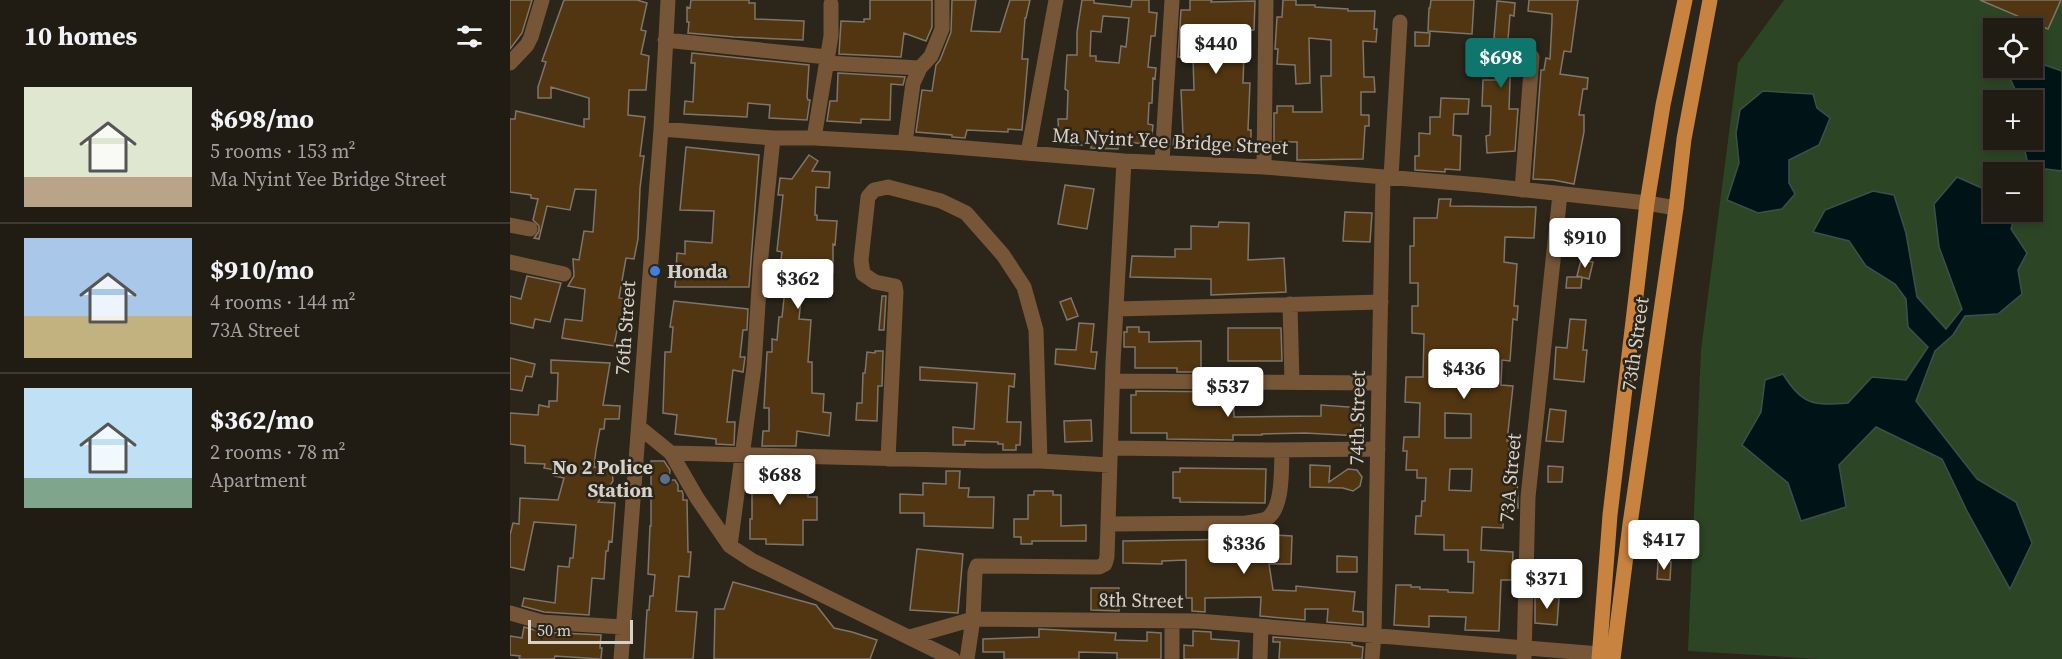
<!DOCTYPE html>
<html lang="en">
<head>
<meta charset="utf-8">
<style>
	:root { --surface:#201c14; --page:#28251d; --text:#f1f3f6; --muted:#a2a1a0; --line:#3d3a34; --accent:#0f766e }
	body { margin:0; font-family:"Source Serif 4",serif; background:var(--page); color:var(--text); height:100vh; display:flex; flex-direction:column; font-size:22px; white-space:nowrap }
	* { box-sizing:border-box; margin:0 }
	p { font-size:20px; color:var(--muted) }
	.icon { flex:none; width:33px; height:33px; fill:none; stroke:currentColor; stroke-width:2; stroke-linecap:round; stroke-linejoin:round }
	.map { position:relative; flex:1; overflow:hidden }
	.details { display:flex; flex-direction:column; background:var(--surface); width:510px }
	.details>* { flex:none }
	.tools { position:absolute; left:1473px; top:18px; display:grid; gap:12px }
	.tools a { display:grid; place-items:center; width:60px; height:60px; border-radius:0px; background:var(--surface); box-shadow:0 3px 9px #0003,0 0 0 2px var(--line); font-size:30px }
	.scale { position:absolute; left:18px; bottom:15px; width:105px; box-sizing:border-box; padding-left:6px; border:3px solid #d6d1ca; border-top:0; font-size:16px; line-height:21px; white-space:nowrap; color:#d6d1ca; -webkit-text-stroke:4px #2b251a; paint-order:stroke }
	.price { position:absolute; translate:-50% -51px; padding:0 14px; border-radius:6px; background:#fff; color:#222; font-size:20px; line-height:39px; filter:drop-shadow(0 2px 3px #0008) }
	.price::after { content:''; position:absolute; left:50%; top:36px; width:18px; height:14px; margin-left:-9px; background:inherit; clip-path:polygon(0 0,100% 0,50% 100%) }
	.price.on { background:var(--accent); color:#fff }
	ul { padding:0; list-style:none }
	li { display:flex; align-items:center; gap:18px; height:150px; padding:0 24px }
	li+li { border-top:2px solid var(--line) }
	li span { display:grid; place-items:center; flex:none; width:168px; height:120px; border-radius:0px; color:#555 }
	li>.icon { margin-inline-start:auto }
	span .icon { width:72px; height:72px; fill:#fffc; stroke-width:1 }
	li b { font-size:26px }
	h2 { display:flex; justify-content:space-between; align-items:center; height:72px; padding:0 24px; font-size:26px }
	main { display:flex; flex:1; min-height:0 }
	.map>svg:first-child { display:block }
	.green { fill:#2c4625; fill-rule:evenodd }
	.water { fill:#001417; stroke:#404d4d; stroke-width:1.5 }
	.building { fill:#513611; stroke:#7f756a; stroke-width:1.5; fill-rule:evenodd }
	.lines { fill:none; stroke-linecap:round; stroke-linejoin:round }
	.minor { stroke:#775537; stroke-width:15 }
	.major { stroke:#c88340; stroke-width:15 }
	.shop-dot { fill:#3f7fe0; stroke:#2b251a; stroke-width:2 }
	.service-dot { fill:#5c6f8a; stroke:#2b251a; stroke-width:2 }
	.labels { text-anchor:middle; stroke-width:5; stroke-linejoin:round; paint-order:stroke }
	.street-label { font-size:20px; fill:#d6d1ca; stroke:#2b251a }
	.poi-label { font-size:20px; font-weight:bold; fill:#d6d1ca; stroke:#2b251a; text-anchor:start }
</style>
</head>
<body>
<main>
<section class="details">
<h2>10 homes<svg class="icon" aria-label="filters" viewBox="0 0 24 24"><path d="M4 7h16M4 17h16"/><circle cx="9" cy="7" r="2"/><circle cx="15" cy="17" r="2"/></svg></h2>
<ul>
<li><span style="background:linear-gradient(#dfe7d0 75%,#b9a48a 0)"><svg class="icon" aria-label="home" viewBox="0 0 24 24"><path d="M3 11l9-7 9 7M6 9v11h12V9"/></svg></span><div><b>$698/mo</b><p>5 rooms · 153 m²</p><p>Ma Nyint Yee Bridge Street</p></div></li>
<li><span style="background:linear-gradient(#a9c7e8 65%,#c2b280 0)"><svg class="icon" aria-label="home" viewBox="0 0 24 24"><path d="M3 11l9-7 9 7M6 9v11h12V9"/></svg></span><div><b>$910/mo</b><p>4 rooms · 144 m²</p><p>73A Street</p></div></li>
<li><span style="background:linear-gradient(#bfe0f5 75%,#7fa58c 0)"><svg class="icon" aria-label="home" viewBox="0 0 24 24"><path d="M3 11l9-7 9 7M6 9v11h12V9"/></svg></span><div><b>$362/mo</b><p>2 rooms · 78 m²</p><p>Apartment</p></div></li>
</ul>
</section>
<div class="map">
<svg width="1552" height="659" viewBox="0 0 1552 659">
	<rect width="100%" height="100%" fill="#2b251a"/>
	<!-- green -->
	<path class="green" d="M1274 0H1552V659H1309L1178 651 1191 350 1228 63ZM1484 28H1522V68H1484ZM1484 100H1522V140H1484ZM1484 172H1522V212H1484Z"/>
	<!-- water -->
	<path class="water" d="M1523 61 1552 71V171L1528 168 1523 177 1522 172H1512L1518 164 1514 147 1515 140H1522V100H1510L1498 74 1504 68H1522Z
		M1253 91 1303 94 1307 108 1320 118 1309 145 1279 160V183L1285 194 1272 209 1248 213 1217 200 1229 163 1226 133 1230 110Z
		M1447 177 1483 193 1484 212H1506L1501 229 1517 253 1508 270 1512 294 1488 314 1455 316 1443 335 1425 351 1406 401 1467 479 1506 502 1522 543 1500 589 1457 511 1432 459 1366 427 1329 465 1336 507 1291 521 1278 483 1232 445 1251 412 1255 380 1273 374C1292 405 1304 406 1338 403L1362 377 1396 380 1418 347 1398 327 1396 299 1385 284 1356 266 1339 241 1303 232 1315 210 1363 191 1384 195 1396 233 1407 297 1436 329 1452 309 1429 247 1424 204Z"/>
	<!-- building -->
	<path class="building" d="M0 0H22L12 33 0 49Z
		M54 0H127L137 3 131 30 136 31 131 54 139 56 136 90H119L118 115 135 117 130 156H134L130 188 128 239 124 259 116 258 109 298 121 300 118 316H116L114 326 108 325 104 346 52 338 55 319 72 321 75 289 58 286 64 276 63 259 69 260 74 231 83 232 86 190 65 189 60 210 37 206 29 239 24 238 29 231V226L23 220 28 199 21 198V195L0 192V119H5L6 111 74 127V119H79V98L41 87V98H28V87L36 62 32 61Z
		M181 0H239V3H245V19L294 21 293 40 224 37 178 33 179 22H177V7L180 8Z
		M360 0H422V27L416 41 394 33 391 57 329 54 331 21 354 22V19H360Z
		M442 0H466L461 31 490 32 500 0H520L516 18H515L512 59H518L512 130 498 129V132L457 130 455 138 442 137V135L406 132 412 90 422 91 426 65 430 60 441 32Z
		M572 0H584V3L621 7 622 0H639V12L647 13 645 36H641L638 67 646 68 645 79 643 78 642 103H639L638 124 643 125 641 144 609 142 608 149 581 148V145H561V141H549L548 119H557L558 91 555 89 557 55H567V32ZM593 16 619 18 616 47 611 46 609 63 586 61V56H580L581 31 591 32Z
		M680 0H702L701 2 745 1 744 30H737L736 54H734L733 83H740L738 130H741V150H697V148L663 147 664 135H673L671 90H684L683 57H668L671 10H680Z
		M773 0H786V5H805V7L838 9V11H865L864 29H867L866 42 853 41 854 77H864L865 92H851V115H859V126H855L853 159 787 160V142H764V113H767V106H783V112H812L811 76H821V40L799 38 800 83 786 84 785 65 767 64 768 49H765L767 17H772Z
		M921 0H964L962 34 918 31 919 8H920Z
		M1019 0H1068L1061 52 1054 51 1050 74 1078 78 1077 89H1073L1069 115H1074V132L1064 184 1043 180 1023 179 1031 70H1034L1036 58 1040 59 1042 21V14L1018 11Z
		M1470 0H1551L1538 29Z
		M987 1 1005 3 1004 16 1000 15 997 51H1001L999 109H1008L1005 151 977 153 976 136 980 135 981 106H972L973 80H987V39L984 38Z
		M905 32 920 33 919 46H905Z
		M182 53 299 65 297 97 298 100H300L297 120 259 118 260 105 238 103 237 117 174 114 175 101 183 102 185 63H181Z
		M328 73 395 77 393 85 381 84 380 120 351 119V123L317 121 320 101H327Z
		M931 98 959 99 958 114H944L943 135 951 136 950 170 935 169V172L905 170V156H909V133L920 134V117H930Z
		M176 147 249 155 239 287H165L167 253 175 254V241L202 243 204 211 170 210Z
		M299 155 308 161 302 171 320 172 319 188 306 187 305 215H307V220L327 221 325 245 323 244V273L318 274V276H310L309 290 292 289 289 319 301 320 298 362H302V393L314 394 313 412 321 413 319 436 287 431 286 446H252L253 431H259V408H254L257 352H262V339L267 340 269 317H272L275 289H265L266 276H269L272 252 267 251 273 195H268L270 178 282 179Z
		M555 185 584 189 577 229 548 224Z
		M929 199H941L940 206 1026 207 1024 238 995 237 994 262 1007 264 1004 306H1008L1007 320 1003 319 1000 361 992 360 991 385 1003 386 997 441H1000L997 476 1007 477 1008 508H997V518H993V528L972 527 971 550 1003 552 1002 580H991L989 631 955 630 956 617 919 616V627L884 625 886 585H901V587H910V589L938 590V592L963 593 964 562H958V550H934V535L905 534 906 516H911L912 501H915L916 478H907V470H896L897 451H893L894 437H909L910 403 895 402 896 377H913L914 334 902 333V306H908V283H900V246H904V218H927ZM936 359H968L966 383 936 381ZM935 413 961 414V438H935ZM940 469H962L961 491 939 490Z
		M835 212 862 213 860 242 833 241Z
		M709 222 739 223 738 260 774 258 776 292 701 295V279L620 277 622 256 665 257V249H681V226L708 227Z
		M1071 260 1083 262 1079 279 1067 276Z
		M17 276 51 283 40 322 25 319 23 328 0 323V296L11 299Z
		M1057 277H1072L1071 288H1056Z
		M372 296H376L374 330H369Z
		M561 298 568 316 557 320 550 302Z
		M164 301 238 309 237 330H233L230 357H235L233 372 223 370 217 422H225L224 445 206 444V439L165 434 167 415 153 413 155 352H161L163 327H160Z
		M1060 319 1076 320 1073 350H1077L1074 382 1044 379 1046 347 1057 348Z
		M569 323 584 324 581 352H587L585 369 545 364 546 349 566 350Z
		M617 327H629V332H639V342L691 341V372H667V368H625V347H614V332H617Z
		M718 328H771L772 361H718Z
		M365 351H373L372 386H368L367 421 346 420 347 403H352L353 373H355L357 352 365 353Z
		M0 358 25 364 22 377 16 376 12 391 0 389Z
		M41 360 100 363 93 405 110 406 109 419H95L94 429H90L86 450 84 467 102 469 103 481 88 502 105 503 102 542 99 541 98 551H96L94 579 82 578 79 615 34 612 12 606 14 598 45 603 48 566 59 567 60 558H63L66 525 24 522 14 570 0 567V535L3 523 9 524 10 498 48 500 54 478 44 476 45 470 34 468 35 464 15 463V446L0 444V413L28 415 29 405 39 407V401H47L48 373H41Z
		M410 367 505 374 504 387 499 386 497 422H511L510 445H506V450H493V444H488V442L455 441V445H443V427L464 429 467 383 410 380Z
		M626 391 723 392 724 417 811 416V405L852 408 850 436 795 433 752 434V435H723V440L657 439V433H621V395H626Z
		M1040 409 1056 411 1053 442 1036 441Z
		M581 420 582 441 555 442 554 421Z
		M141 461H154L160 470 159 480H165L168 485V491H172L173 494V500H177L178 552H181L179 577 169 576 166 611 187 612 183 659H134L137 610H139L140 596H143L145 575 138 574 140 526H141Z
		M250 465 270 466V472H298V497H307V520H293V545L256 544V539H240V519H242V481H238L240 469 250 470Z
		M800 465 820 466 819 482 838 469 847 470 852 477 850 486 843 491 833 488 800 487Z
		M1038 466 1053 467 1052 482H1038Z
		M670 468 756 469 755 503 670 502V498H663V472H670Z
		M436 471H450L449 488H459L458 497H484L483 528 414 526V513H390V494L413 495V483L436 484Z
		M524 491H543V495H551V526L576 525V541H522V544H511V537H504V519H518V495H524Z
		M766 529 765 535 782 536 781 564H759L763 590 786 591V586L845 592 843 611 853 612V625L817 622 818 609H795V620L750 616 751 597 695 598V612L682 611V598H676V560L652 561V564L613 563V541L735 539V535H751V530Z
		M407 549 453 554 448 613 400 610Z
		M827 556 847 557V572H827Z
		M1148 562H1161L1160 580 1147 579Z
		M223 582 306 605 324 628 342 632 367 640 360 659H204L205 609H214Z
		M581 588H609V611L581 610Z
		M1025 596 1049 598 1047 625 1025 623Z
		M14 627 31 632 91 635 90 648H92L91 659 45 656 44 659H9L10 656 0 655V636L12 638Z
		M529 629 606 633 605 640 637 641V632L651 633V659H607V653L569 652V659H494V652H473V639L529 637Z
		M683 631 701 632V639L729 641 728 659H674V645L683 646Z
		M763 637 842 643V645L853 647 852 659H769L770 642H763Z"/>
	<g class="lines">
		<!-- minor -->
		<path class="minor" d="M155 40 317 57
			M0 63 17 45 21 37 32 0
			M316 63 410 68
			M151 129 263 138H304L395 143 614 161 754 167 971 185 1137 203 1166 208
			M304 138 321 36V4
			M395 143 403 83 410 68 421 56 432 29V0
			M518 153 546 0
			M652 161 662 0
			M754 167 756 0
			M881 177 890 22
			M1012 190 1022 57
			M0 225 20 229
			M0 262 54 274
			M780 304 782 382
			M606 309 871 302
			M603 381 869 383
			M129 427 161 453 187 498 220 546 243 561 443 659
			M601 448 756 450 868 449
			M161 453 474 461H530L600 465
			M378 459 386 292 385 286 365 282 353 274 351 260 358 197 364 190 378 187 431 201 456 213 493 255 514 287 526 330 530 461
			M599 524 736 523C742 522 750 521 756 519 774 509 771 468 772 450
			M220 546 244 367 251 256 263 138
			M0 613 32 622 113 627
			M400 637 463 619 688 621 1090 654
			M111 659 151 129 158 0
			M457 659 463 619 465 572 467 566 581 567H589L595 564 597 557 603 363 614 161
			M662 659V621
			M750 659 751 627
			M862 659 864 634 873 177
			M1014 659 1018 497 1050 194"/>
		<!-- major -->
		<path class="major" d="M1089 659 1100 515 1137 203 1153 105 1175 0
			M1103 659 1120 524 1166 208 1174 139 1200 0"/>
	</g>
	<!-- markers -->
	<circle class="shop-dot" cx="145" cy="271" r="6"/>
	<circle class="service-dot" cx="155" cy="479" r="6"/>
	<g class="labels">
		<!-- street labels -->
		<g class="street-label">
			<text transform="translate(660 141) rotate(3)" y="7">Ma Nyint Yee Bridge Street</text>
			<text transform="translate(115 328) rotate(-86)" y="7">76th Street</text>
			<text transform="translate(1125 344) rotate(-82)" y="7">73th Street</text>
			<text transform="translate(847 418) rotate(-89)" y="7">74th Street</text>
			<text transform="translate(1000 478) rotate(-85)" y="7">73A Street</text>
			<text transform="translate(631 600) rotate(1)" y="7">8th Street</text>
		</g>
		<!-- poi labels -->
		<g class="poi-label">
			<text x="157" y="278">Honda</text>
			<text x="143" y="474" text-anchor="end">No 2 Police<tspan x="143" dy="23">Station</tspan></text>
		</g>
	</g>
</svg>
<div class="tools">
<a><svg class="icon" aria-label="locate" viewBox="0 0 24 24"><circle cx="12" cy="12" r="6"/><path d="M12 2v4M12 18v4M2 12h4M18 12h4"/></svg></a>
<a>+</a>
<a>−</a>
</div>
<div class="scale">50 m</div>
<b class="price" style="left:706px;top:75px">$440</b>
<b class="price on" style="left:991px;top:89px">$698</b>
<b class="price" style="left:1075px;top:269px">$910</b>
<b class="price" style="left:288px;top:310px">$362</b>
<b class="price" style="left:954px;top:400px">$436</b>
<b class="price" style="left:718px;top:418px">$537</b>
<b class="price" style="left:270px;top:506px">$688</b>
<b class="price" style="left:1154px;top:571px">$417</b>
<b class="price" style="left:734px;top:575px">$336</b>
<b class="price" style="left:1037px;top:610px">$371</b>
</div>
</main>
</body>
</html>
